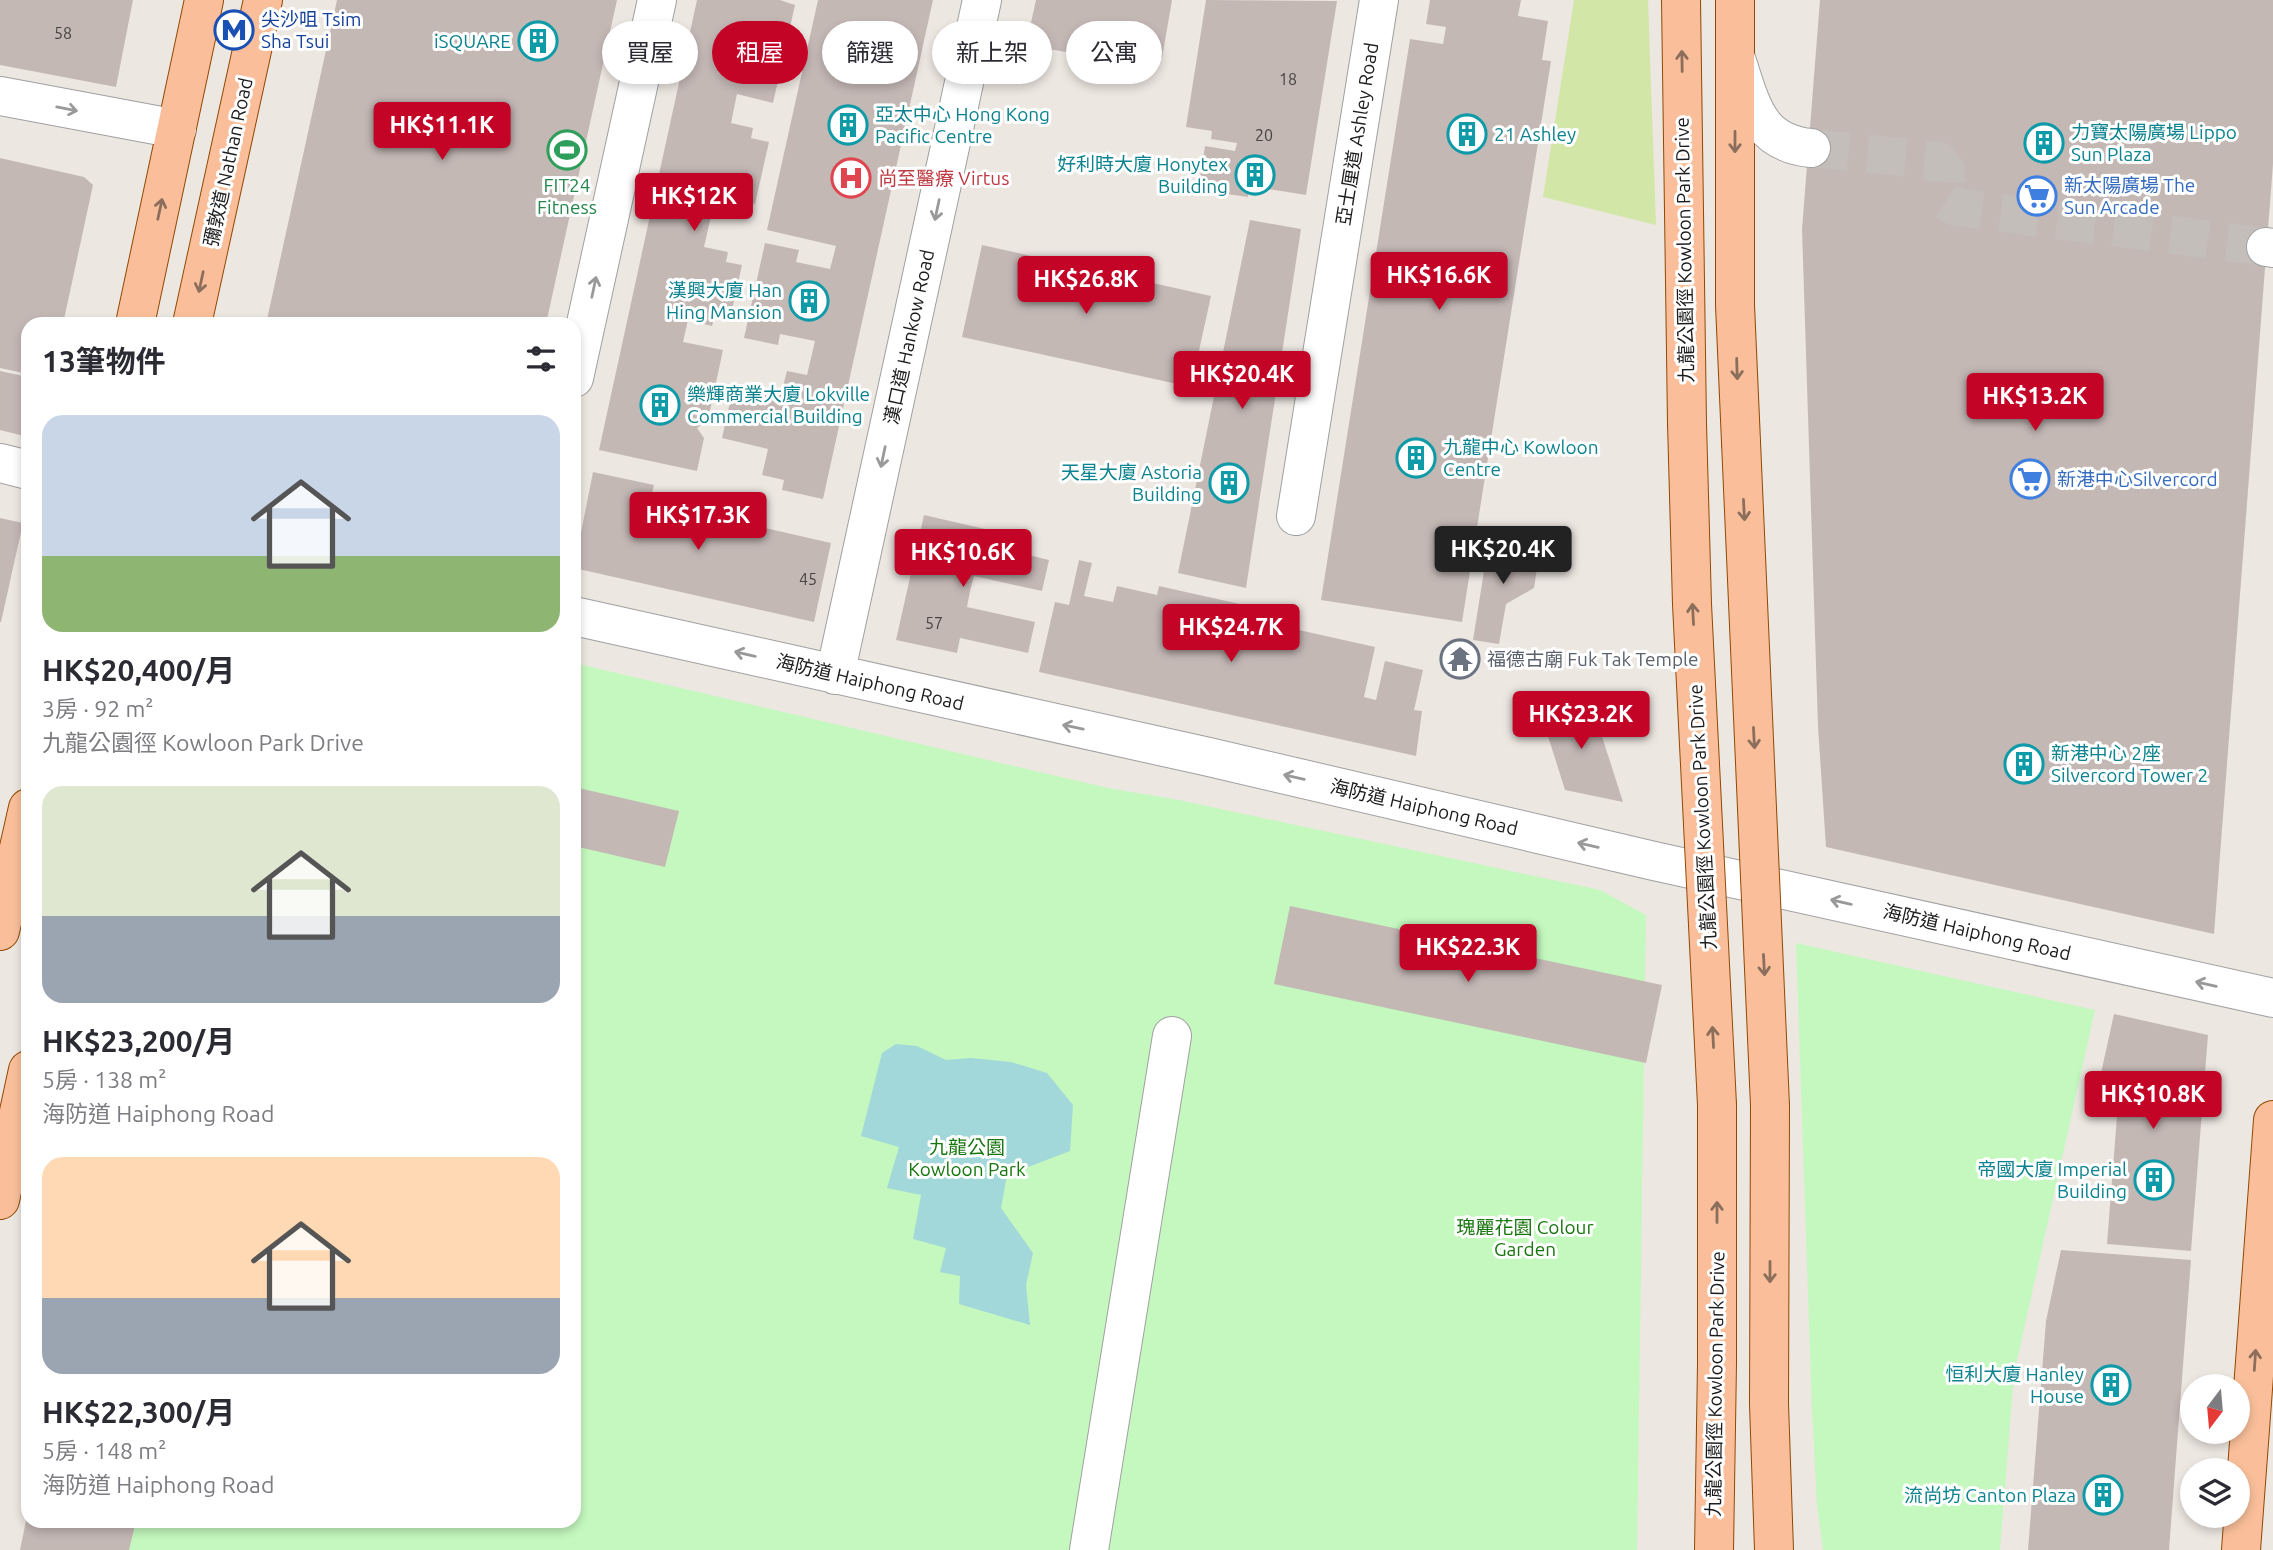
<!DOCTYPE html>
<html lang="zh-TW">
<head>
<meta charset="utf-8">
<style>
	:root { --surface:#fff; --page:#f2f2f3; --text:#2b2b33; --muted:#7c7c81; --accent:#c40427 }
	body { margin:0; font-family:Ubuntu,"Noto Sans TC",sans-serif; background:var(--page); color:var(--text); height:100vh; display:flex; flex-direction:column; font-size:26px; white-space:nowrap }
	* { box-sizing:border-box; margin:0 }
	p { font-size:23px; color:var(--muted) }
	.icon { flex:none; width:38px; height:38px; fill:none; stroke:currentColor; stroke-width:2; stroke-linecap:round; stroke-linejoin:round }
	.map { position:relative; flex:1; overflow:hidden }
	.drawer { position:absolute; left:21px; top:317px; width:560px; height:1211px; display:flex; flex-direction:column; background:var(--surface); border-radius:21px; box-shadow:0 4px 10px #0003 }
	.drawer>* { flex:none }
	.banner { position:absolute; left:602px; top:21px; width:665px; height:63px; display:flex; gap:14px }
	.needle { width:46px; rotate:196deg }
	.buttons { position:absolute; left:2180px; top:1374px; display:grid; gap:14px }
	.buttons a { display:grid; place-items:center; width:70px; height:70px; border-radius:50%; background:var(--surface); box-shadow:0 4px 10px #0003; font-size:35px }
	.price { position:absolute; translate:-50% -60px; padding:0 16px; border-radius:7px; background:var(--accent); color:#fff; font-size:23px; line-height:46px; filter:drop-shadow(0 2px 4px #0008) }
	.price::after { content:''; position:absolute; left:50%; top:42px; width:21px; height:16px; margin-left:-10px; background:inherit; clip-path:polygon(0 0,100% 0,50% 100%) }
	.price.current { background:#222; color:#fff }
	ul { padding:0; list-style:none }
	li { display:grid; align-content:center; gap:14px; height:371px; padding:0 21px }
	li span { display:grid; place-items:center; height:217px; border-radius:21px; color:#555 }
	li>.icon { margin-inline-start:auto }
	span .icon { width:126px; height:126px; fill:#fffc; stroke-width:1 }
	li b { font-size:30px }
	h2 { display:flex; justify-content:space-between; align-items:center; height:84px; padding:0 21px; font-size:30px }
	.pill { padding:0 24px; border-radius:32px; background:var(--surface); box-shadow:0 4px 10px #0003; font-size:24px; line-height:63px }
	.pill.current { background:var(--accent); color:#fff }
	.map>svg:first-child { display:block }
	.grass { fill:#d2e7a7 }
	.park { fill:#c4f8be }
	.water { fill:#a2d8da }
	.building { fill:#c4b8b5 }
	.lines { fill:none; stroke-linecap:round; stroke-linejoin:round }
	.minor-tunnel { stroke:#c3beba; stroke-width:38; stroke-dasharray:38 19; stroke-linecap:butt }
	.minor-casing { stroke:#a0a0a0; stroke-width:40 }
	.major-casing { stroke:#914803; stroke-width:40 }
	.minor { stroke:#fff; stroke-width:38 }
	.major { stroke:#fabf9a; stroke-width:38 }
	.major-bridge-casing { stroke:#914803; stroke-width:40; stroke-linecap:butt }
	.major-bridge { stroke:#fabf9a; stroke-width:38 }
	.oneway { stroke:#8b6e5b }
	.oneway2 { stroke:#999 }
	.labels { text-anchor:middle; stroke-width:6; stroke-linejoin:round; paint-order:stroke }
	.number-label { font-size:16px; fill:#464342 }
	.transit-label { font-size:19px; fill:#164399; stroke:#fff; text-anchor:start }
	.culture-label { font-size:19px; fill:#0d838f; stroke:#fff; text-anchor:end }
	.street-label { font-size:19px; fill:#1c1c1c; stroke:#fff }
	.health-label { font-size:19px; fill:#be3a42; stroke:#fff; text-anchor:start }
	.leisure-label { font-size:19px; fill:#27864d; stroke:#fff }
	.shop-label { font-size:19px; fill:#366cbe; stroke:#fff; text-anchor:start }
	.worship-label { font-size:19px; fill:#5b616d; stroke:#fff; text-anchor:start }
	.park-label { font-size:19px; fill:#17760d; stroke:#fff }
</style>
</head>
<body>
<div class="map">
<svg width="2273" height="1550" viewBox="0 0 2273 1550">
	<rect width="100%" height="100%" fill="#ede7e1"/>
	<!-- grass -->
	<path class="grass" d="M1574 0H1648L1656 225 1543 197Z"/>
	<!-- park -->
	<path class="park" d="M574 663 1108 788 1179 800 1600 890 1646 915 1637 1550H20L28 1513V1521H574Z
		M1796 943 2095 1010 2014 1374 2000 1550H1823L1817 1505 1812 1411Z"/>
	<!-- water -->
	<path class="water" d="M896 1044 917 1046 946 1060 971 1058 1011 1062 1047 1073 1073 1105 1070 1151 1007 1175 1001 1208 1033 1253 1026 1285 1030 1325 959 1304 960 1276 940 1272 946 1248 913 1239 921 1195 887 1188 899 1147 861 1136 882 1053Z"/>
	<!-- building -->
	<path class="building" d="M0 0H133L116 87 0 65Z
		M337 0H617L546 324H266Z
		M697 0H780L795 5 773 103 737 94 731 123 753 128 751 138 769 142 755 204 741 200 739 208 714 203 704 247 728 252 726 262 742 265 730 319 715 316 712 326 688 320 683 342 723 350 708 420 697 428 704 438 697 471 599 450Z
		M818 0H933L823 499 782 490 784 480 762 475 768 449 722 438 734 384 781 394 787 371 807 375 815 341 780 334 778 345 744 338 765 243 799 250 796 262 830 269 836 246 767 230Z
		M1036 0H1172L1162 58 1084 46 1083 55 1026 45Z
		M1206 0 1337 1 1306 195 1249 186 1248 197 1198 190 1205 146 1235 151 1237 143 1211 139 1212 131 1186 127Z
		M1430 0H1521L1518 16 1548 21 1542 60 1551 61 1462 622 1321 600 1410 39 1443 44 1446 27 1426 24Z
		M1820 0H2273V164L2214 934 1826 847 1818 727 1802 229Z
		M0 158 84 177 93 185 63 324H28V374L0 368Z
		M1250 220 1301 229 1246 588 1178 573Z
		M982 245 1211 296 1191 387 962 337Z
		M0 371 28 377V437L0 430Z
		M593 472 654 485 650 502 831 543 814 622 574 568Z
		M924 515 985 529 982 544 1049 560 1042 591 974 576 970 591 967 607 1035 622 1028 653 960 638 957 653 896 640Z
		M0 518 23 523 1 622H0Z
		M1489 540 1540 549 1534 588 1506 604 1499 644 1473 640Z
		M1079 560 1092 563 1084 596 1113 602 1117 586 1157 595 1159 586 1293 616 1290 628 1375 647 1364 697 1376 700 1385 661 1423 670 1414 710 1422 711 1416 756 1039 672 1055 602 1069 605Z
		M1590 699 1623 802 1565 790 1541 714Z
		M574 787 679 811 665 867 574 846Z
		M1290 906 1662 985 1646 1063 1274 984Z
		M2114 1014 2208 1035 2191 1251 2107 1244 2117 1116 2092 1114Z
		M2061 1250 2191 1260 2169 1550H2028L2046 1321Z
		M26 1521H136L129 1550H20Z"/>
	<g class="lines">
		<!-- minor-tunnel -->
		<path class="minor-tunnel" d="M1811 148 1939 161 1946 171 1945 200 1956 207 2266 247"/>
		<!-- minor casing -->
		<g class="minor-casing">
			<path id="minor" d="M1736 59C1751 103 1757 143 1811 148
				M0 96 177 129
				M2266 247 2273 248
				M574 378 657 0
				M0 463 28 470
				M1296 516 1379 0
				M574 616 1209 757 1654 861 2273 998
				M835 675 982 0
				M1089 1550 1172 1036"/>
		</g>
		<!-- major casing -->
		<g class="major-casing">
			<path id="major" d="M1681 0 1687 423
				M1735 0V305L1741 442
				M135 324 204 0
				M192 324 263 0
				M0 931 28 808
				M1770 1106 1769 1404 1774 1550
				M0 1200 28 1070
				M1714 1550 1717 1364V1105
				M2241 1550 2273 1120"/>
		</g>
		<!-- minor -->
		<use href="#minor" class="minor"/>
		<!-- major -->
		<use href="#major" class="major"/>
		<!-- major-bridge casing -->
		<g class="major-bridge-casing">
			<path id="major-bridge" d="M1687 423 1692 604 1717 1105
				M1741 442 1770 1106"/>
		</g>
		<!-- major-bridge -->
		<use href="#major-bridge" class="major-bridge"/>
	</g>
	<!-- one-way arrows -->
	<defs><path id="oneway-shaft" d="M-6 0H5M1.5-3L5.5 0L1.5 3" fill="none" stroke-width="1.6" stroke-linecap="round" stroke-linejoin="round" transform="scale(1.75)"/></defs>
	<g class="oneway">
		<use href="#oneway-shaft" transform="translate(1682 61) rotate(-91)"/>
		<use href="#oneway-shaft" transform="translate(1735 142) rotate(90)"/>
		<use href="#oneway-shaft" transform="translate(160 209) rotate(-78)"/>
		<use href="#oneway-shaft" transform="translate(201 282) rotate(102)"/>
		<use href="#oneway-shaft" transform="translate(1737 369) rotate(88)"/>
		<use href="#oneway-shaft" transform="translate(1744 510) rotate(87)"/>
		<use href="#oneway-shaft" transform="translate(1693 614) rotate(-93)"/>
		<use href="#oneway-shaft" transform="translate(1754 738) rotate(87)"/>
		<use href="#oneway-shaft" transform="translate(1764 965) rotate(87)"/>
		<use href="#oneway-shaft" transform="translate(1713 1037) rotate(-93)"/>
		<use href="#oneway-shaft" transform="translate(1717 1212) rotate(-90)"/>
		<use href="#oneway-shaft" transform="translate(1770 1272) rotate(90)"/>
		<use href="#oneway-shaft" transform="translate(2255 1360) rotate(-86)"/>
	</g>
	<g class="oneway2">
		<use href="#oneway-shaft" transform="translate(67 109) rotate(11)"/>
		<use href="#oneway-shaft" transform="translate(937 210) rotate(102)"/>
		<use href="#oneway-shaft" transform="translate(594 287) rotate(-78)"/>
		<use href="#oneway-shaft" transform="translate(883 457) rotate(102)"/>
		<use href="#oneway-shaft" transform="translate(745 654) rotate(-167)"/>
		<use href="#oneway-shaft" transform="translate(1073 727) rotate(-168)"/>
		<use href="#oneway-shaft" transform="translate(1294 777) rotate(-167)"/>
		<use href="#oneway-shaft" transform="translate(1588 845) rotate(-167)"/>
		<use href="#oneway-shaft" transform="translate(1841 902) rotate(-167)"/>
		<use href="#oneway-shaft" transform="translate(2206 984) rotate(-167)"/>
	</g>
	<!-- icons -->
	<defs>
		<g id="metro-ring" transform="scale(2.0125)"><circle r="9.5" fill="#fff" stroke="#1a4fb4" stroke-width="1.5"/><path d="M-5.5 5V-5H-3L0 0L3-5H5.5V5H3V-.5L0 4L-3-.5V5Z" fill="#1a4fb4"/></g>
		<g id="building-ring" transform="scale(2.0125)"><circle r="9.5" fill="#fff" stroke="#0f9aa8" stroke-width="1.5"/><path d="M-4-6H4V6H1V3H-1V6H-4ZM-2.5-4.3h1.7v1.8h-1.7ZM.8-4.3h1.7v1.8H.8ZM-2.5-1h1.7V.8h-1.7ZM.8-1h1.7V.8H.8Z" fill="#0f9aa8"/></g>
		<g id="stadium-ring" transform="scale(2.0125)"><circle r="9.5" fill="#fff" stroke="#2e9e5b" stroke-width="1.5"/><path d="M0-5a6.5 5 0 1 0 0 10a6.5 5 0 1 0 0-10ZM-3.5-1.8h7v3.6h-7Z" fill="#2e9e5b"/></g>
		<g id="hospital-ring" transform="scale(2.0125)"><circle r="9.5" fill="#fff" stroke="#e0444e" stroke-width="1.5"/><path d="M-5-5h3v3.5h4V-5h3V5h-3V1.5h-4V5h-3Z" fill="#e0444e"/></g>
		<g id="supermarket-ring" transform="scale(2.0125)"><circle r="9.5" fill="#fff" stroke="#3f7fe0" stroke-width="1.5"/><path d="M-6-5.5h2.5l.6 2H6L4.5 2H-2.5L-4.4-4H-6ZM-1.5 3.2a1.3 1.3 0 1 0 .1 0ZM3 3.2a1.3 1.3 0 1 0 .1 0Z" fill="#3f7fe0"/></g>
		<g id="temple-ring" transform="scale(2.0125)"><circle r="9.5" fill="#fff" stroke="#6b7280" stroke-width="1.5"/><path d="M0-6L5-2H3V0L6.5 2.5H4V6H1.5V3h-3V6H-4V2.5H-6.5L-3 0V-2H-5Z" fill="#6b7280"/></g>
	</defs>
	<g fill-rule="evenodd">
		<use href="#metro-ring" x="234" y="30"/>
		<use href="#building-ring" x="538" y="41"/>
		<use href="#building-ring" x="848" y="125"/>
		<use href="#building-ring" x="1467" y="134"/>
		<use href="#building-ring" x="2044" y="143"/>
		<use href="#stadium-ring" x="567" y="150"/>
		<use href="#building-ring" x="1255" y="175"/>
		<use href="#hospital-ring" x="851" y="178"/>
		<use href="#supermarket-ring" x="2037" y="196"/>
		<use href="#building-ring" x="809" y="301"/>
		<use href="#building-ring" x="660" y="405"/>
		<use href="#building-ring" x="1416" y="458"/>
		<use href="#supermarket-ring" x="2030" y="479"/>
		<use href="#building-ring" x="1229" y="483"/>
		<use href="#temple-ring" x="1460" y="659"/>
		<use href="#building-ring" x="2024" y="764"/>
		<use href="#building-ring" x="2154" y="1180"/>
		<use href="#building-ring" x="2111" y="1385"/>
		<use href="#building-ring" x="2103" y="1495"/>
	</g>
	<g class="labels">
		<!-- number labels -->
		<g class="number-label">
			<text x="63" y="39">58</text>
			<text x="1288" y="85">18</text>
			<text x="1264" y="141">20</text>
			<text x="808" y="585">45</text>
			<text x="934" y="629">57</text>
		</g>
		<!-- transit labels -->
		<g class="transit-label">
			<text x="261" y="26">尖沙咀 Tsim<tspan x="261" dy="22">Sha Tsui</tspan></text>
		</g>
		<!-- culture labels -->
		<g class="culture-label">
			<text x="511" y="48">iSQUARE</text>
			<text x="875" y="121" text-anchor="start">亞太中心 Hong Kong<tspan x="875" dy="22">Pacific Centre</tspan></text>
			<text x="2071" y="139" text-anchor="start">力寶太陽廣場 Lippo<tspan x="2071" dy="22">Sun Plaza</tspan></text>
			<text x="1494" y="141" text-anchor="start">21 Ashley</text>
			<text x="1228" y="171">好利時大廈 Honytex<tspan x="1228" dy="22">Building</tspan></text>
			<text x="782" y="297">漢興大廈 Han<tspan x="782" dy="22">Hing Mansion</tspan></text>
			<text x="687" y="401" text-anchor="start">樂輝商業大廈 Lokville<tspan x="687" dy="22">Commercial Building</tspan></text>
			<text x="1443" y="454" text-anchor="start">九龍中心 Kowloon<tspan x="1443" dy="22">Centre</tspan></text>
			<text x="1202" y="479">天星大廈 Astoria<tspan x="1202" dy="22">Building</tspan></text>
			<text x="2051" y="760" text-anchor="start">新港中心 2座<tspan x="2051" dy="22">Silvercord Tower 2</tspan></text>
			<text x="2127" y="1176">帝國大廈 Imperial<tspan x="2127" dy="22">Building</tspan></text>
			<text x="2084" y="1381">恒利大廈 Hanley<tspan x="2084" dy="22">House</tspan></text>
			<text x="2076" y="1502">流尚坊 Canton Plaza</text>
		</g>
		<!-- street labels -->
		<g class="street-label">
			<text transform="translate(1357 134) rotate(-81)" y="7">亞士厘道 Ashley Road</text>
			<text transform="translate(228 162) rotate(-78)" y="7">彌敦道 Nathan Road</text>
			<text transform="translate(1684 250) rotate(-91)" y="7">九龍公園徑 Kowloon Park Drive</text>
			<text transform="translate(909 337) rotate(-78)" y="7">漢口道 Hankow Road</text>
			<text transform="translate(870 682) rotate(13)" y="7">海防道 Haiphong Road</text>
			<text transform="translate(1424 807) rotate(13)" y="7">海防道 Haiphong Road</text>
			<text transform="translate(1702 817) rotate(-93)" y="7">九龍公園徑 Kowloon Park Drive</text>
			<text transform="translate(1977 932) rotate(13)" y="7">海防道 Haiphong Road</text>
			<text transform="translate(1715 1384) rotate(-89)" y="7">九龍公園徑 Kowloon Park Drive</text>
		</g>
		<!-- health labels -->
		<g class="health-label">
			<text x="878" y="185">尚至醫療 Virtus</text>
		</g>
		<!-- leisure labels -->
		<g class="leisure-label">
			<text x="567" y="192">FIT24<tspan x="567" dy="22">Fitness</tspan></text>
		</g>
		<!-- shop labels -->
		<g class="shop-label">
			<text x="2064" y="192">新太陽廣場 The<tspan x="2064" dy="22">Sun Arcade</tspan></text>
			<text x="2057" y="486">新港中心Silvercord</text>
		</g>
		<!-- worship labels -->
		<g class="worship-label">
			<text x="1487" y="666">福德古廟 Fuk Tak Temple</text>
		</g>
		<!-- park labels -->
		<g class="park-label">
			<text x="967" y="1154">九龍公園<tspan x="967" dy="22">Kowloon Park</tspan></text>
			<text x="1525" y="1234">瑰麗花園 Colour<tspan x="1525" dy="22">Garden</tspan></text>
		</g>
	</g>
</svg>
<div class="buttons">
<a><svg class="needle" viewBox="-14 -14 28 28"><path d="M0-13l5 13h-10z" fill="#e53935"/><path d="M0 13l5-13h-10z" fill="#7c7c81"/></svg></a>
<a><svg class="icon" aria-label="layers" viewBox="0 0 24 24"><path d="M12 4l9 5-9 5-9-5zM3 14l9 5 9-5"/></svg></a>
</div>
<b class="price" style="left:442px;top:162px">HK$11.1K</b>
<b class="price" style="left:694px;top:233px">HK$12K</b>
<b class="price" style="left:1439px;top:312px">HK$16.6K</b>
<b class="price" style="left:1086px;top:316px">HK$26.8K</b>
<b class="price" style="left:1242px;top:411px">HK$20.4K</b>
<b class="price" style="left:2035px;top:433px">HK$13.2K</b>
<b class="price" style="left:698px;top:552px">HK$17.3K</b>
<b class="price current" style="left:1503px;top:586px">HK$20.4K</b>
<b class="price" style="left:963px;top:589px">HK$10.6K</b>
<b class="price" style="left:1231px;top:664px">HK$24.7K</b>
<b class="price" style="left:1581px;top:751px">HK$23.2K</b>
<b class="price" style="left:1468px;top:984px">HK$22.3K</b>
<b class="price" style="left:2153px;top:1131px">HK$10.8K</b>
<div class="banner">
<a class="pill">買屋</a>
<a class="pill current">租屋</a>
<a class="pill">篩選</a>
<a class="pill">新上架</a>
<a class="pill">公寓</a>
</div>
<section class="drawer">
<h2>13筆物件<svg class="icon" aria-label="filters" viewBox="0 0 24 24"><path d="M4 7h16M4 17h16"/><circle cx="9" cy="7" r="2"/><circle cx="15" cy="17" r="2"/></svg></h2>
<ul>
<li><span style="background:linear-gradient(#c9d6e8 65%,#8fb573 0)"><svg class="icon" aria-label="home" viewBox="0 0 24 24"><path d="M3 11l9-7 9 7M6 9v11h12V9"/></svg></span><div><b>HK$20,400/月</b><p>3房 · 92 m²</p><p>九龍公園徑 Kowloon Park Drive</p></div></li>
<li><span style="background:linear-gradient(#dfe7d0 60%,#9aa5b1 0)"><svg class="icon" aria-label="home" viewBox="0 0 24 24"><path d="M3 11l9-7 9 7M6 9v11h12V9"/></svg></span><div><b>HK$23,200/月</b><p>5房 · 138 m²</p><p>海防道 Haiphong Road</p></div></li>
<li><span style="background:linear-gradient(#ffd9b3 65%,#9aa5b1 0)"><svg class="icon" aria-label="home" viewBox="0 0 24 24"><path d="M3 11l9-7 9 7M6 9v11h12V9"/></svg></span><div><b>HK$22,300/月</b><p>5房 · 148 m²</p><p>海防道 Haiphong Road</p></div></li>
</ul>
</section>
</div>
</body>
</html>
